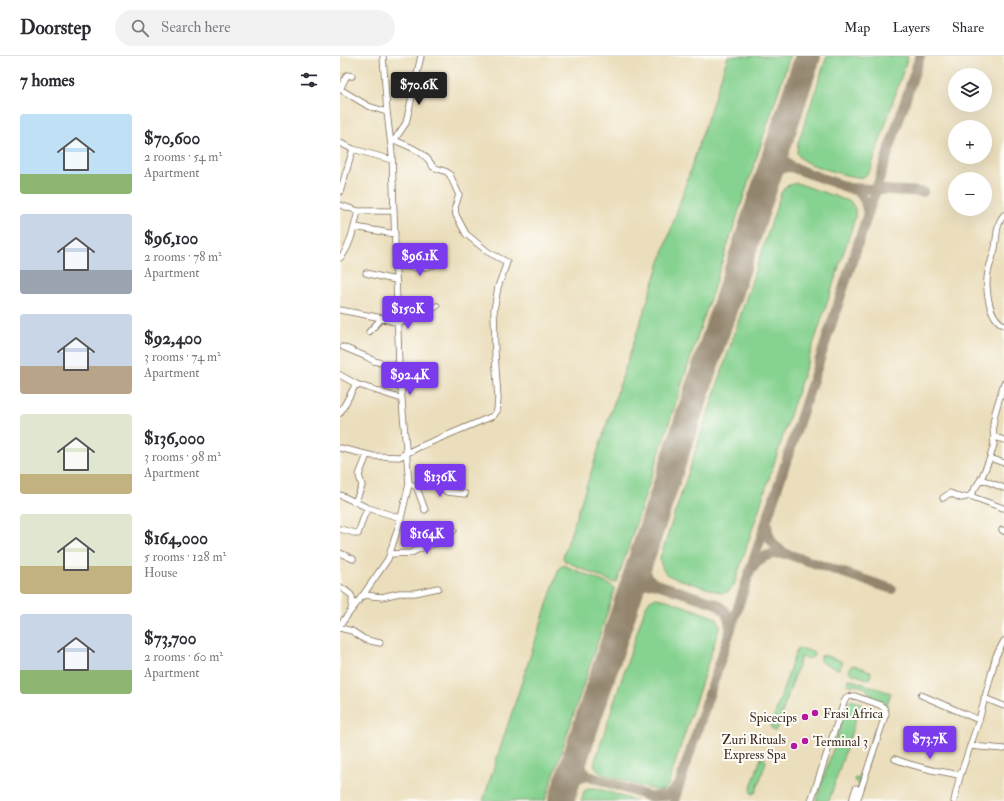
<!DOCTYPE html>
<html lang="en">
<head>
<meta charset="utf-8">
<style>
	:root { --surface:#fff; --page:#f2f2f3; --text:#2b2b33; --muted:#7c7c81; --line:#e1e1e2; --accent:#7c3aed }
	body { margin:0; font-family:"IM FELL Double Pica",serif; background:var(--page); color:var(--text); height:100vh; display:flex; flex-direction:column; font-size:15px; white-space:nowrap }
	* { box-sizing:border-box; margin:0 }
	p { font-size:13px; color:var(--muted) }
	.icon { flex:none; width:22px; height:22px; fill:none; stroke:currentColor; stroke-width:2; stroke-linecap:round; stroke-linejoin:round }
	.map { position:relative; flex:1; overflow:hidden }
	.sheet { display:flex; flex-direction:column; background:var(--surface); width:340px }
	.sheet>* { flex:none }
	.tools { position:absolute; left:608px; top:12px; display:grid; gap:8px }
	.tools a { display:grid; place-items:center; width:44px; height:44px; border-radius:50%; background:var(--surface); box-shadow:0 4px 16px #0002; font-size:20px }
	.price { position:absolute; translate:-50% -34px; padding:0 9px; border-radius:4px; background:var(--accent); color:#fff; font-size:13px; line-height:26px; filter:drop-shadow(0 1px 2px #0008) }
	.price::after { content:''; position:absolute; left:50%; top:24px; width:12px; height:9px; margin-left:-6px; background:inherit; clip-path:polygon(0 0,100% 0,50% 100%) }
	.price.current { background:#222; color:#fff }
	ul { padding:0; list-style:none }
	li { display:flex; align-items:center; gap:12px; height:100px; padding:0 20px }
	li span { display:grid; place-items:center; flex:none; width:112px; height:80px; border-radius:4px; color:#555 }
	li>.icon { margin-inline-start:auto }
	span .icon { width:48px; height:48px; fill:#fffc; stroke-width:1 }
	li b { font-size:17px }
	h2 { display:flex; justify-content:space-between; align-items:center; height:48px; padding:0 20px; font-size:17px }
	header { display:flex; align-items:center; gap:24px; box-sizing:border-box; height:56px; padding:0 20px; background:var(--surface); border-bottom:1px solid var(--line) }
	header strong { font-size:19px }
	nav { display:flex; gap:22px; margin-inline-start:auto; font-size:14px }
	.search { width:280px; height:36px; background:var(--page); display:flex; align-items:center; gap:10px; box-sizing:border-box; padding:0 14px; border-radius:22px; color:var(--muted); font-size:15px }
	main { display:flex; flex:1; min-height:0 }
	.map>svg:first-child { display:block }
	.green { fill:#86d290; stroke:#607e57 }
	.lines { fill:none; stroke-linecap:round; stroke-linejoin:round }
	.taxiway { stroke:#93846d; stroke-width:10 }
	.runway { stroke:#93846d; stroke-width:26 }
	.minor-casing { stroke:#796955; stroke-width:7 }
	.minor { stroke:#fff; stroke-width:5.5 }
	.poi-dot { fill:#b5179e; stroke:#fdfcf7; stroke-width:1.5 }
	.labels { text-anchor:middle; stroke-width:4; stroke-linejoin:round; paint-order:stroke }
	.poi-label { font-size:13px; fill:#3b2a1e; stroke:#fdfcf7; text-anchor:start }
</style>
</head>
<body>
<header>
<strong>Doorstep</strong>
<div class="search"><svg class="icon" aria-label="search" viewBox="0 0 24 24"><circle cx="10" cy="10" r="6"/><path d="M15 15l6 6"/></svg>Search here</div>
<nav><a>Map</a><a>Layers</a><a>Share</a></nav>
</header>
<main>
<section class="sheet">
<h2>7 homes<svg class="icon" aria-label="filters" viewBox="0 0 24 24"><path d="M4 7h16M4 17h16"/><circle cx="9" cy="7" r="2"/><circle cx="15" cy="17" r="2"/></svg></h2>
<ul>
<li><span style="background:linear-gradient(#bfe0f5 75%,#8fb573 0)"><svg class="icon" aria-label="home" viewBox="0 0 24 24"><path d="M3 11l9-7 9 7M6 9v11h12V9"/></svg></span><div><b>$70,600</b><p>2 rooms · 54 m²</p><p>Apartment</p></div></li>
<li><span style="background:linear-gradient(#c9d6e8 70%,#9aa5b1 0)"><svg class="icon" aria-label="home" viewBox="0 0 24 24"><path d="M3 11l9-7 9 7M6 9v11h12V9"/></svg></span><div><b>$96,100</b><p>2 rooms · 78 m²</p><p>Apartment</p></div></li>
<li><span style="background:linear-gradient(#c9d6e8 65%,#b9a48a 0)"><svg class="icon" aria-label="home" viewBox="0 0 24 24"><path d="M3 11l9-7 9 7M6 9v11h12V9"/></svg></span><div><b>$92,400</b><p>3 rooms · 74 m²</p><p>Apartment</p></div></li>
<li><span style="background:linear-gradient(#dfe7d0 75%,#c2b280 0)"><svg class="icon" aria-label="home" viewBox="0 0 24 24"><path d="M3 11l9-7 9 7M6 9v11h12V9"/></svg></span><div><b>$136,000</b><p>3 rooms · 98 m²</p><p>Apartment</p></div></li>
<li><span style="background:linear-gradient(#dfe7d0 65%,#c2b280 0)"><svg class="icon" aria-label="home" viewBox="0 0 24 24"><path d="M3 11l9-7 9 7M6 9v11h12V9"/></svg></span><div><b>$164,000</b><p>5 rooms · 128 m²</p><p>House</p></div></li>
<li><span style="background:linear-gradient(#c9d6e8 70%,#8fb573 0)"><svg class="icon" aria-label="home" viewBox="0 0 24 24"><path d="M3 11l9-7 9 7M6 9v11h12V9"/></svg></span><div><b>$73,700</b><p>2 rooms · 60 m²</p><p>Apartment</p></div></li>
</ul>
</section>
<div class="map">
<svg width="664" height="745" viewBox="0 0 664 745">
	<rect width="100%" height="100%" fill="#fdfcf7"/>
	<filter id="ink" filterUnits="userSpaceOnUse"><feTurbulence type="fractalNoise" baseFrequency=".025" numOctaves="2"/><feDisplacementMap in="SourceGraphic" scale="8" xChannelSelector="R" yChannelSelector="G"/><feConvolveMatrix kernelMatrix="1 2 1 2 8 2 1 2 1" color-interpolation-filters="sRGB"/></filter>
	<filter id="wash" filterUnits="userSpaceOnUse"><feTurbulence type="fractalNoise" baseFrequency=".012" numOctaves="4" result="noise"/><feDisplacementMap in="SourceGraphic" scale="16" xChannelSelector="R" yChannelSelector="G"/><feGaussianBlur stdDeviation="0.9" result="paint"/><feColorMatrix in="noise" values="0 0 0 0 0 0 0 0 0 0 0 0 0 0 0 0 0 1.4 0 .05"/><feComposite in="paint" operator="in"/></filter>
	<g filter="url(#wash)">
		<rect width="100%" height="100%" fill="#ebdebc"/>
		<!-- green -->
		<path class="green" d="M388 0H450L282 510 277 526 274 527 225 505 223 501Z
			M487 0H568L531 112C529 116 526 120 522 121 514 123 474 110 466 106 462 104 459 101 457 97L458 87Z
			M457 127 511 146 515 153V162L394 529 388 536 382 537 332 521C323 517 321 511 320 502L441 137 446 130Z
			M223 509 271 529 275 533 205 745H143L219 512Z
			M316 542 327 544 371 560 377 563 380 570 328 729 324 734 318 735 265 719 258 715 254 708 305 552 310 544Z
			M458 592 473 595 474 600 469 603 461 601 437 672 436 674H433L431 672V670L455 598Z
			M484 599 501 605 502 607 500 612 498 613 482 607 480 605 481 600Z
			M514 609 530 615 531 616 530 622 527 623 511 617 509 615 511 610Z
			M509 623 551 637 546 651 542 647 530 643 532 637 527 636 528 633 513 628 512 630 507 628Z
			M511 644 521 647 489 745H476L508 647Z
			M535 672 536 674 534 680 535 684 518 734V728L514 724 515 722 518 723 519 721Z
			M421 702H424L426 706 416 736 412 738 410 734Z
			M248 732H256L296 745H241L244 735Z"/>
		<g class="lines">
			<!-- taxiway -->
			<path class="taxiway" d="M439 88 442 103 451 111
				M425 129C431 117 437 111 451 111L517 135C525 141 526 149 528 158
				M512 132 583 136
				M427 469C428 482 433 491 445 497
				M302 502C302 514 305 520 314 527L377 548C386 554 390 562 390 573
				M413 511C422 499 432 496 447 498L552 533
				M289 542C295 531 301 527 314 527
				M238 696 240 710 249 720
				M225 734 234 724 249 720 311 741 326 740 332 736 338 729
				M334 745 580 0"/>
			<!-- runway -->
			<path class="runway" d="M221 745 468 0"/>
		</g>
	</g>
	<g filter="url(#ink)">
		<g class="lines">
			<!-- minor casing -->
			<g class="minor-casing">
				<path id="minor" d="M0 33 28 50 47 56
					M0 33 7 19 12 20
					M53 86 66 67 81 0
					M0 87 13 93 52 104
					M0 136 13 93
					M0 149 18 155H54
					M664 159C656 167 657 181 655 192 653 200 650 208 648 216 645 231 648 262 664 269
					M15 171 55 178
					M0 202C10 193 15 168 18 155
					M55 209C73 212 83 214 101 206
					M26 217 46 222 56 224
					M0 254 42 262
					M29 276 42 262C63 272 78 261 97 250
					M3 291 27 301 34 305 49 309H59
					M0 319 16 328
					M0 357 16 328 62 343
					M655 381 664 384
					M0 392 33 400 59 401 79 391 153 360 157 355 158 343 155 298 154 254 158 231 167 206 148 196 126 178 116 159 115 151 119 139 110 119 107 116 93 111C85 95 70 91 54 84
					M650 402 664 407
					M641 423 664 432
					M73 429 77 432 85 454
					M76 430 84 426 93 424 107 436 125 438
					M0 439 28 452 61 462
					M630 440 663 452
					M603 442 610 437 621 442 630 440 641 423 650 402 654 388 653 369 655 357 664 327
					M15 446 22 430 19 419 27 399
					M0 473 18 478 24 460 28 452
					M662 474 664 475
					M0 497 13 503
					M50 498 71 497 81 492 101 486 114 474
					M0 531C13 539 14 539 11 554
					M23 539 42 541 59 537H75L98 532
					M0 569 23 539 48 503 61 462 69 428 59 309 52 98 47 56 43 0
					M0 572 12 575 24 583 31 585 40 587
					M581 639 639 664
					M644 642 664 650
					M630 690 664 693
					M555 703C567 708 579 711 592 714 602 716 610 716 620 720
					M471 745 504 646 507 641 515 640 540 649 544 652 546 657 517 745
					M512 745 516 732
					M614 745 620 720 639 664 656 600 664 585"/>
			</g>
			<!-- minor -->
			<use href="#minor" class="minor"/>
		</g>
	</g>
	<!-- markers -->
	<g class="poi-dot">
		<circle cx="475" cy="657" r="4"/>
		<circle cx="465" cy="661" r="4"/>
		<circle cx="465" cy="685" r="4"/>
		<circle cx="454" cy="690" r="4"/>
	</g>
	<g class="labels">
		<!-- poi labels -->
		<g class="poi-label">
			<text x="483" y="662">Frasi Africa</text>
			<text x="457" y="666" text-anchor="end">Spicecips</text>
			<text x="446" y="688" text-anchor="end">Zuri Rituals<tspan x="446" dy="15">Express Spa</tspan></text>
			<text x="473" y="690">Terminal 3</text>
		</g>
	</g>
</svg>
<div class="tools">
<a><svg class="icon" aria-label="layers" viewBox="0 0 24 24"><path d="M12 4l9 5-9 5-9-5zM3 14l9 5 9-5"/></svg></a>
<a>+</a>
<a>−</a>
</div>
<b class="price current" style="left:79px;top:50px">$70.6K</b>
<b class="price" style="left:80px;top:221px">$96.1K</b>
<b class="price" style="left:68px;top:274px">$150K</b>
<b class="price" style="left:70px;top:340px">$92.4K</b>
<b class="price" style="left:100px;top:442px">$136K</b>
<b class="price" style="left:87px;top:499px">$164K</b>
<b class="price" style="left:590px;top:704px">$73.7K</b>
</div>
</main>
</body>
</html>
